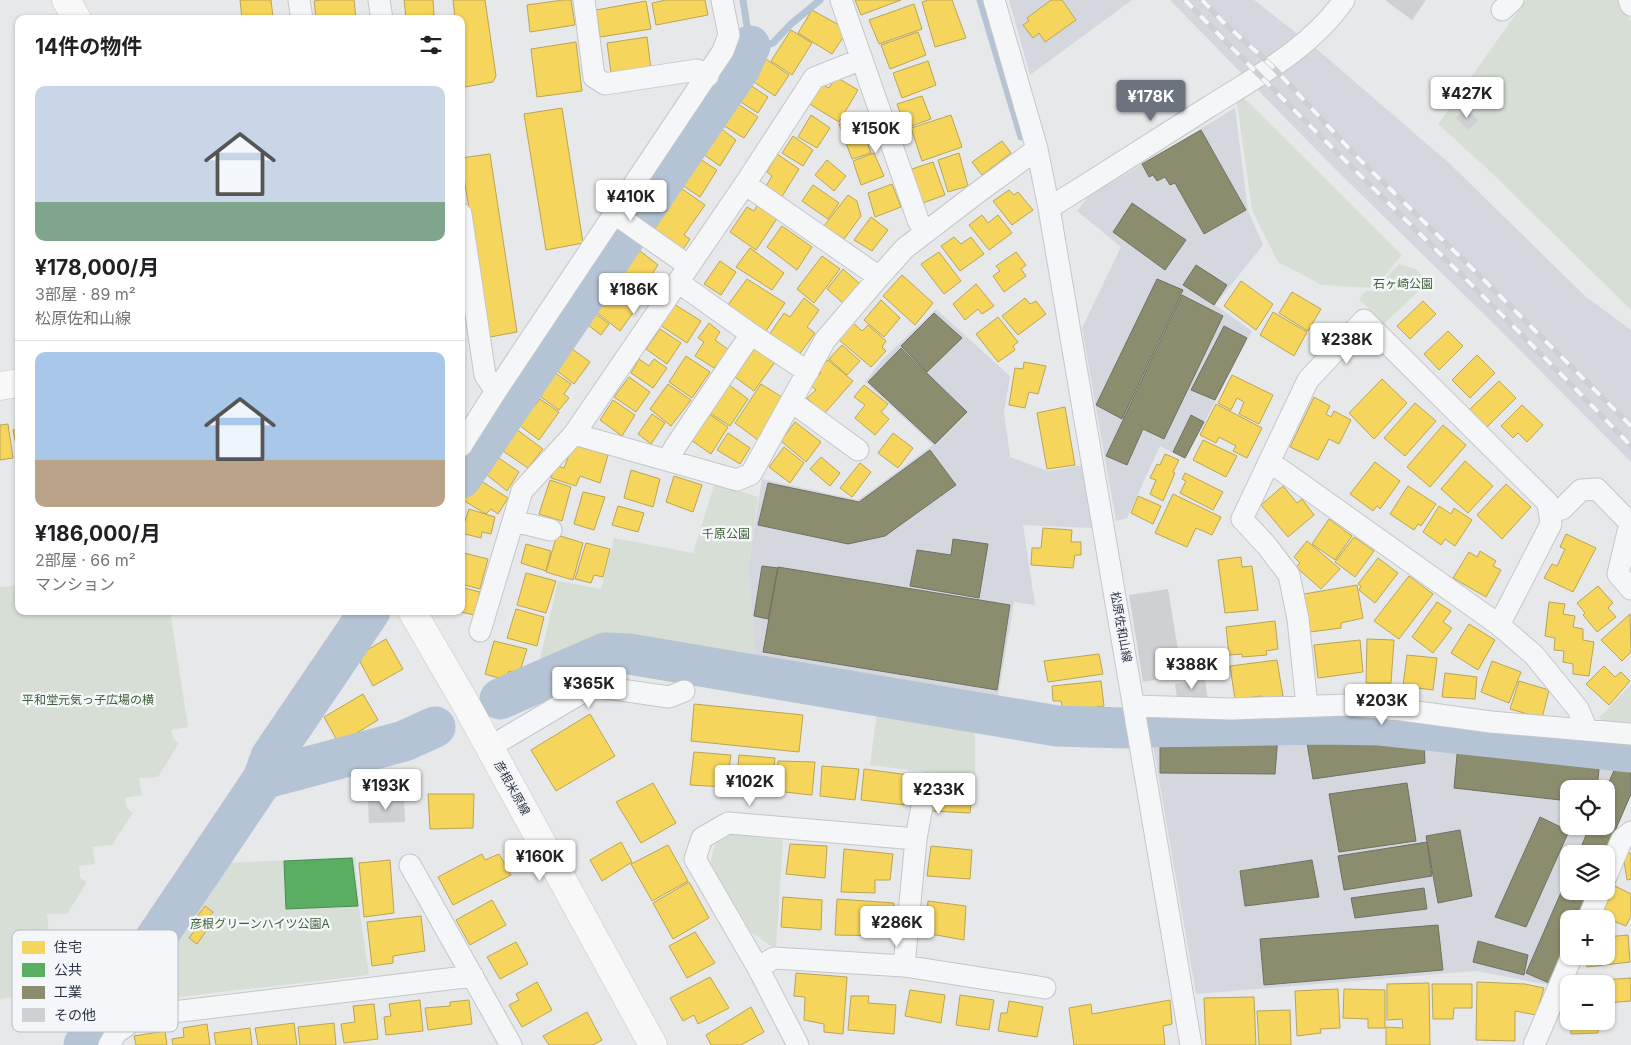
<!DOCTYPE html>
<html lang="ja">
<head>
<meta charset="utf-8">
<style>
	:root { --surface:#fff; --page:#f2f2f2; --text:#202124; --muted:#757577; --line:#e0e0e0; --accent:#6c737f }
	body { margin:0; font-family:Inter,"Noto Sans JP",sans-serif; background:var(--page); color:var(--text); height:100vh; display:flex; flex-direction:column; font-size:19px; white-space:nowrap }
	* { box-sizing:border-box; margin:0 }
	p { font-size:16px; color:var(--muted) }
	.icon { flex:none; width:28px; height:28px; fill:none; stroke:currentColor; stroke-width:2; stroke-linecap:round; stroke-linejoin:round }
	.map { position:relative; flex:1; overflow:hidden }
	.drawer { position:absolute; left:15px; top:15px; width:450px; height:600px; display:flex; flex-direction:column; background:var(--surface); border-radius:10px; box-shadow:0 1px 4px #0004 }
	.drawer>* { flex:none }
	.buttons { position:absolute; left:1560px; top:780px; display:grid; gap:10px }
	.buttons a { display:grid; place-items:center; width:55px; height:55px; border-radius:10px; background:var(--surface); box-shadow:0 1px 4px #0004; font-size:25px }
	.price { position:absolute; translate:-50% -42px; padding:0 11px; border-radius:5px; background:#fff; color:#222; font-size:16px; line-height:32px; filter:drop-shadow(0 1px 2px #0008) }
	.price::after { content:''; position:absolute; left:50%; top:30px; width:15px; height:11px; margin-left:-8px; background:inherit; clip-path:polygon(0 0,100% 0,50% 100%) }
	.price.active { background:var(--accent); color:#fff }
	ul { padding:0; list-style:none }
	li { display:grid; align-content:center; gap:10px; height:265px; padding:0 20px }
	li+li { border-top:1px solid var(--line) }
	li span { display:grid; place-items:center; height:155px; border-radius:10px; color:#555 }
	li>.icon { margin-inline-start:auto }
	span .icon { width:90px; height:90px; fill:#fffc; stroke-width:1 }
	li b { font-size:21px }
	h2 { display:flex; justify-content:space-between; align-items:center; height:60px; padding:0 20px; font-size:21px }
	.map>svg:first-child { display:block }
	.built { fill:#d4d7dd; fill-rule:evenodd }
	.green { fill:#d6ded6 }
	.homes { fill:#f6d55c; stroke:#b9a555 }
	.public { fill:#5aae61; stroke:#4c8959 }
	.industry { fill:#8c8c6e; stroke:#6f7262 }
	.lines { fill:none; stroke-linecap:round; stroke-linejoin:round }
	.stream { stroke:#b4c4d5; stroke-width:7 }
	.river { stroke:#b4c4d5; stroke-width:41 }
	.building { fill:#ced0d3 }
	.street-casing { stroke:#c4c6c8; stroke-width:23 }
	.secondary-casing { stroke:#c4c6c8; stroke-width:29 }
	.street { stroke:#f5f6f7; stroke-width:21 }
	.secondary { stroke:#f8f8f8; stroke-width:28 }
	.rail-casing { stroke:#cecfd2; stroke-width:5.5 }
	.rail { stroke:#f4f6f9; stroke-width:4; stroke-dasharray:11; stroke-linecap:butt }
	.labels { text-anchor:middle; stroke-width:5; stroke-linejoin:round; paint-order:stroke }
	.park-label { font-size:12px; fill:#3f6138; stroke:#f4f6f9 }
	.street-label { font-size:12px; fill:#2b3445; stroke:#f4f6f9 }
	.key { fill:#f4f6f9; stroke:#b8bcc3; stroke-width:1 }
	.key-label { font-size:14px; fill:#2b3445 }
</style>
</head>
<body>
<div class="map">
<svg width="1631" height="1045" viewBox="0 0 1631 1045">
	<rect width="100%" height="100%" fill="#e6e8ea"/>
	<!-- built -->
	<path class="built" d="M1009 0H1132L1030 75Z
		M1170 0H1254L1319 51 1449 163 1585 296 1631 330V462L1492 322 1335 169Z
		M1235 108 1248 211 1263 245 1215 305 1252 331 1185 459 1160 446 1127 518 1116 521 1082 328 1121 247 1077 211 1088 197Z
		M936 309 1010 376 1004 412 1010 457 1048 471 1083 465 1092 528 1023 525 1035 605 1014 602 997 703 756 660 748 567 762 479 858 500 933 445 865 382 881 361Z
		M1354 730 1631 757V795L1606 854H1569V891H1590L1578 919H1569V940L1549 985 1476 971 1196 994 1151 733H1282ZM1569 789H1606V826H1569Z"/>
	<!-- green -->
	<path class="green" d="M1526 0H1624L1631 22V310L1494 175 1438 124Z
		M1244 98 1402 255 1374 288 1322 285 1278 262 1252 210 1237 102Z
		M1399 264 1417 270 1428 282 1384 324 1359 299 1366 291H1374Z
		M715 483 758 497 748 567 756 660 754 666 725 659 617 644 599 647 538 676 537 672 558 581 601 589 614 538 693 553Z
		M19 585V611H170L188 727 171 730 173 739 179 743 158 777 139 778 142 795 125 798 127 808 133 813 112 845 93 847 95 864 79 866 80 878 87 882 67 914H47L49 933 32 935 35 948 40 952 12 997 0 999V587Z
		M1631 684V727L1607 725 1599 718Z
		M877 712 975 727V778L870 765Z
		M733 834 783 840 776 946H771L751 932 710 862 716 843Z
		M355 857 359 907 369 975 125 1003 224 863Z"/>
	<!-- homes -->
	<path class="homes" d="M240 0H271L273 17 242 19Z
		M320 0H354L356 19H316L314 1Z
		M404 0H433L434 15 406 18Z
		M453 0H485L496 76 493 82 465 87 461 60V19H455Z
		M563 0H571L575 25 530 32 527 5Z
		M666 0H705L708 15 656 25 652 3Z
		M855 0H901L861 15Z
		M928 0H952L966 38 935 47 922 2Z
		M1051 0H1062L1076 20 1045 42 1039 33 1033 38 1023 25 1029 21 1027 18Z
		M646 1 651 29 600 37 596 10Z
		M914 4 922 29 879 44 869 20Z
		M812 10 848 30 832 54 798 33Z
		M791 30 812 43 792 75 771 61Z
		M918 32 926 55 890 69 881 45Z
		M647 37 651 69 611 73 607 43Z
		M576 42 582 91 537 97 531 49Z
		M766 59 789 75 775 96 751 80Z
		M928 61 936 85 902 98 893 73Z
		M836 77 858 90 839 122 808 103 820 83 829 88Z
		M744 81 768 97 758 113 733 97Z
		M922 96 931 119 906 128 897 104Z
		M732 100 758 117 744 138 716 121Z
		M562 108 583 243 546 250 524 114Z
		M811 115 830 128 817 148 798 137Z
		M951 115 962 147 922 161 911 128Z
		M858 118 871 153 852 159 839 124Z
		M715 124 736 140 720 166 697 150Z
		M793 136 813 150 803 166 782 153Z
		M1002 141 1011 153 982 175 972 162Z
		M874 153 884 176 861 185 853 161Z
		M959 153 968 186 948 192 938 160Z
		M490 154 517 332 490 337 461 160V158Z
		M777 154 799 169 781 198 765 188 772 176 767 172Z
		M694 155 717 170 700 197 676 181Z
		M827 160 846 176 834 191 815 175Z
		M933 162 945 195 920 204 909 170Z
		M892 184 901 207 875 217 868 193Z
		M813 185 839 203 828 219 802 201Z
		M678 186 705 205 684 235 690 239 681 252 650 230Z
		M1009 190 1014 195 1018 192 1033 210 1012 225 993 201Z
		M848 195 857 201 861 216 844 239 824 226Z
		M758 204 778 217 756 250 730 232 747 207 754 211Z
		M982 215 988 223 998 215 1012 233 989 250 969 225Z
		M871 217 888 230 872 251 854 240Z
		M782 226 812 247 797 270 767 247Z
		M954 237 961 244 971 237 984 254 960 271 941 246Z
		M635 247 658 265 637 297 611 279Z
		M750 248 784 273 772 290 736 267Z
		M939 252 961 281 944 294 921 264Z
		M1016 252 1026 265 1021 269 1026 276 1004 292 993 276 1000 271 996 266Z
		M822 256 840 269 814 303 797 289Z
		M720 261 736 272 721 295 704 284Z
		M843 269 861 285 844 304 827 289Z
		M902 275 933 303 915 325 883 296Z
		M747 279 785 303 766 331 728 305Z
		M609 281 640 303 620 331 590 307Z
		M1241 281 1273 304 1256 330 1224 306Z
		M976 284 994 306 982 314 978 309 965 320 953 304Z
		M1292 292 1321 309 1308 331 1279 313Z
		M804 298 819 310 807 327 815 333 798 356 769 335 784 313 790 317Z
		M1025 298 1030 304 1036 301 1046 314 1018 335 1002 316Z
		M881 300 900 318 884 337 864 320Z
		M1423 301 1436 314 1410 339 1397 326Z
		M674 304 701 321 687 343 660 325Z
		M592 311 609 324 601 335 584 322Z
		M1273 312 1307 332 1294 356 1260 335Z
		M998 317 1018 342 1013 346 1015 350 998 362 976 334Z
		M852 322 862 331 868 325 886 341 882 347 886 351 871 367 838 339Z
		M709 323 720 332 715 340 729 350 714 368 695 356 704 342 698 338Z
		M660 329 681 343 667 364 646 349Z
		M1448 331 1463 346 1439 370 1424 354Z
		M567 345 590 362 574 384 551 366Z
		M842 345 860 361 847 375 829 359Z
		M755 348 775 362 754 391 735 377Z
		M1477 355 1495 373 1470 398 1452 380Z
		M686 356 710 372 692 398 669 382Z
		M639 359 649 366 654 359 667 368 653 388 631 373Z
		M828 360 853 381 824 414 807 398 816 390 810 385 821 373 818 370Z
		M1024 362 1046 366 1038 394 1029 392 1025 408 1009 405 1015 368 1023 369Z
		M551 370 571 384 564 394 569 398 559 410 534 392Z
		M1232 375 1273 395 1259 424 1239 414 1244 402 1237 398 1231 410 1218 403Z
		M629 377 650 392 636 412 614 397Z
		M1382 379 1407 403 1374 439 1349 413Z
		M1499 381 1516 398 1486 428 1469 410Z
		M668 384 691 400 671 426 650 409Z
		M761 384 782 397 758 440 735 423Z
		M729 385 748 399 730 426 710 413Z
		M864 385 888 404 881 412 889 419 875 435 855 418 865 405 854 397Z
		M1314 397 1330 406 1326 414 1331 417 1334 411 1351 420 1339 444 1329 439 1318 460 1290 447Z
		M540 399 559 412 539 440 519 425Z
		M613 400 635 415 622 436 600 420Z
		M1415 403 1436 421 1405 456 1384 438Z
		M1216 404 1262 428 1247 458 1233 451 1236 446 1219 437 1216 443 1200 435Z
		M1522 405 1543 425 1527 442 1518 433 1513 438 1501 426Z
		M1065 407 1075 465 1047 469 1037 413Z
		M652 414 665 423 651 444 638 434Z
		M709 414 728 427 711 454 691 440Z
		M795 422 821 442 806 462 781 441Z
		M8 424 13 458 0 460V425Z
		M1443 425 1466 445 1430 487 1407 467Z
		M512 426 543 449 528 468 497 447Z
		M19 429V460L13 430Z
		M728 433 750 448 740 464 717 450Z
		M893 433 913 448 898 468 878 453Z
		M1203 440 1237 456 1226 477 1193 460Z
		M573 445 608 455 600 483 580 476 576 486 551 478 555 465 564 468Z
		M784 447 804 463 790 483 769 467Z
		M1165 454 1179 460 1173 472 1175 473 1163 501 1150 494 1156 480 1150 478 1157 464 1160 465Z
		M821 457 840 473 830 486 810 469Z
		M499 458 519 472 507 491 486 474Z
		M1465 461 1493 486 1468 513 1441 489Z
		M1375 462 1400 481 1380 509 1377 506 1373 511 1350 494Z
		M860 463 871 472 852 497 840 488Z
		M631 470 660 479 653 507 624 498Z
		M1185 473 1223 492 1213 510 1180 493 1186 481 1182 479Z
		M674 476 702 485 693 512 666 502Z
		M475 477 508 498 498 514 491 509 486 514 461 499Z
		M550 480 571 487 562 521 539 514Z
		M1506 484 1531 507 1502 539 1477 515Z
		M1283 486 1297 503 1302 499 1314 515 1288 537 1261 505Z
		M1408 486 1436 504 1421 526 1418 524 1414 530 1390 514Z
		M583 492 605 497 594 530 574 524Z
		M1173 494 1221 517 1212 535 1196 528 1187 547 1155 533Z
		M1138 496 1161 506 1153 524 1131 513Z
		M618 506 644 513 638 532 612 525Z
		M1439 506 1451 514 1454 508 1472 520 1455 546 1445 539 1441 545 1423 532Z
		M469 509 495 517 491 534 482 532 481 538 461 533Z
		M1329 519 1352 536 1335 560 1312 544Z
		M1043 528 1072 530 1071 542H1081V555H1075L1073 568 1031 565 1032 548H1041Z
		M1566 534 1596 548 1573 592 1544 578 1552 564 1557 566 1565 549 1560 547Z
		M557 535 583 543 573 580 546 572Z
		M1354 537 1374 551 1355 577 1335 562Z
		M1307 541 1340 569 1321 589 1296 567 1300 563 1294 557Z
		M586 543 610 549 603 577 594 575 591 583 575 579Z
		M526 544 551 551 546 571 521 563Z
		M1480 551 1496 561 1493 566 1501 570 1486 597 1453 578 1469 552 1477 557Z
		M464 553 488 559 480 589 461 584V563Z
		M1241 557 1242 567 1252 566 1258 610 1225 613 1218 560Z
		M1378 558 1398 573 1375 603 1359 590 1361 586 1358 584Z
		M526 573 556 581 546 613 517 605Z
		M1409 576 1433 594 1399 639 1374 621Z
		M1357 585 1363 618 1341 623V628L1310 632 1304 594Z
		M1598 586 1613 603 1608 608 1616 617 1597 632 1583 615 1585 613 1577 603Z
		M461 587 480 592 474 615 457 611H461Z
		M1437 602 1451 611 1443 622 1452 628 1433 653 1412 637Z
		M1549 602 1565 604 1563 614 1575 616 1573 627 1583 629V640L1594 642 1589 676 1573 674V664L1563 662 1564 651 1554 650 1555 638 1545 636Z
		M516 609 544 617 537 646 507 638Z
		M1630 614 1631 652 1622 661 1601 640Z
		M1275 621 1278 649 1266 651 1267 655 1242 657V654L1229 655 1226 627Z
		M1469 624 1495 640 1478 670 1451 653Z
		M386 639 403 669 373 686 357 656Z
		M1367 639 1394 640 1391 683H1366Z
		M1360 640 1363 672 1318 678 1314 645Z
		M494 641 527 649 519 674 509 671 505 680 485 674Z
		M1099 654 1103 674 1048 682 1044 661Z
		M1407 655 1437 658 1433 690 1403 686Z
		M1277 660 1283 696 1264 699 1262 696 1235 699 1230 666Z
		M1492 661 1521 672 1509 703 1481 692Z
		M1604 666 1615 677 1621 672 1630 681 1609 705 1586 684Z
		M1445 673 1477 677 1475 699 1442 697Z
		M1101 681 1104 706 1063 711 1061 701H1053L1052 686Z
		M1519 681 1549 690 1542 718 1510 709Z
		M363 694 378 720 339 744 324 717Z
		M694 704 803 715 799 752 691 741Z
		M590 714 615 756 556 791 531 750Z
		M694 752 731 755 726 787 690 785Z
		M739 755 775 758 772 790 736 786Z
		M778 761 815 762 812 795 775 791Z
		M822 766 859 769 855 800 820 796Z
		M864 769 909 775 904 805 861 800Z
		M936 779 973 783 970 813 932 811Z
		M653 783 676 823 641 843 616 802Z
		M428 794H474L473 828 430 829Z
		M621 842 632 862 602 881 590 860Z
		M790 844 827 846 825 878 786 874Z
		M668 845 688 881 652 901 631 864Z
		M931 846 972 850 970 879 927 876Z
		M844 849 893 854 890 880H875V893L841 892Z
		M1631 853V879L1627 880 1623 854Z
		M482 854 485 860 499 854 511 875 453 905 438 877Z
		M390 860 394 913 364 917 359 863Z
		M689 882 709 918 673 939 653 903Z
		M1615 886 1631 894V916L1626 926 1601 916Z
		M783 897 822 900 821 930 781 927Z
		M837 899 894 903 891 936 835 935Z
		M492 900 506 925 470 945 456 920Z
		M928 901 966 906 964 940 925 933Z
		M205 906 213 912 203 925 196 918Z
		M421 916 425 951 393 956V963L372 966 367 922Z
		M198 926 206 931 197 944 189 938Z
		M695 932 715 963 687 978 669 946Z
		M1628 935 1630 962 1587 967 1586 956H1606V937Z
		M516 942 528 964 500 979 487 957Z
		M796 973 847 977 843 1034 824 1032V1024L804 1020 805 997 794 996Z
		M710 977 729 1008 698 1024 694 1015 683 1021 670 998Z
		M1631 978V1001L1606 1003V984H1603L1602 980Z
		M537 982 552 1010 522 1027 509 1005 519 1000 516 994Z
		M1477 982 1525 984 1544 988 1536 1015 1515 1011V1041L1476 1040Z
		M1429 983 1430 1045H1386V1027L1403 1028 1402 1019 1387 1020V984Z
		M1432 984H1472V1008H1454L1453 1019H1433Z
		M1338 989 1340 1028 1320 1029 1321 1033 1297 1036 1295 991Z
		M1344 989 1385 990V1028H1368V1019L1343 1018Z
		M910 990 945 995 941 1023 905 1016Z
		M960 995 994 1000 989 1030 956 1025Z
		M851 996H869L868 1003 896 1005 894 1034 848 1030Z
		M1254 997 1256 1045H1206L1204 998Z
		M420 1000 423 1031 386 1035 384 1017 391 1016 389 1004Z
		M469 1000 472 1024 428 1030 425 1008 450 1006V1002Z
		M1170 1000 1172 1024 1163 1026 1165 1045H1074L1069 1008 1091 1004 1092 1014Z
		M1009 1001 1043 1007 1037 1037 998 1031 1001 1013H1007Z
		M374 1004 378 1039 344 1043 341 1024 355 1022 353 1006Z
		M751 1007 764 1032 741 1045H711L706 1035Z
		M1290 1010 1291 1045H1259L1257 1011Z
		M587 1012 602 1040 593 1045H549L543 1036Z
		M1571 1021H1598V1033L1571 1034Z
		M294 1023 297 1045H258L255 1028Z
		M334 1023 336 1045H300L298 1027Z
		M207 1024 210 1045H173L172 1039 184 1037 183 1028Z
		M250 1028 252 1045H216L214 1033Z
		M165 1031 167 1045H136L134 1036Z"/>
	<!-- public -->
	<path class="public" d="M352 858 358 906 286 909 284 861Z"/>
	<!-- industry -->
	<path class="industry" d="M1201 130 1246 210 1204 234 1175 183 1170 185 1165 177 1157 181 1153 175 1149 177 1142 164Z
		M1132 203 1186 240 1165 270 1113 232Z
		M1196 265 1227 285 1214 305 1183 285Z
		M1157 279 1183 290 1122 419 1096 405Z
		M1182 295 1223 316 1164 439 1143 429 1127 465 1106 456Z
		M934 313 962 338 927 372 901 346Z
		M1224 326 1247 338 1215 400 1191 390Z
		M901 348 967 412 935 444 868 382Z
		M1191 415 1204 422 1185 458 1173 452Z
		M930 450 956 485 885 536 848 544 758 525 768 483 859 502Z
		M953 539 988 544 979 598 910 586 917 550 951 555Z
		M762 566 778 568 768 619 754 616Z
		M778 567 1010 605 997 690 763 652Z
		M1353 731 1424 739 1425 763 1313 779 1306 737Z
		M1160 735 1278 736 1275 774 1160 773Z
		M1458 744 1600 760 1597 789H1569V801L1454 788Z
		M1618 761 1631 766V794L1605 854H1578L1590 826H1606V789Z
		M1407 783 1416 841 1339 852 1329 794Z
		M1540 817 1569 831 1526 927 1495 917Z
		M1460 830 1472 896 1438 903 1426 836Z
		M1427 842 1432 876 1344 890 1338 856Z
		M1312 860 1319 897 1245 906 1240 871Z
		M1569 874V891H1589L1577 919H1569V938L1549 983 1526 973Z
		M1424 888 1427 909 1355 918 1351 898Z
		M1438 925 1443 970 1264 985 1260 939Z
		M1478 941 1528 955 1524 975 1473 962Z"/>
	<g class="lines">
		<!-- stream -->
		<path class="stream" d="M743 0 750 46 762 47 773 43 791 24 820 0
			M980 0 1021 137"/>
		<!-- river -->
		<path class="river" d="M461 478 740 68 750 46
			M500 699 605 653 629 654 1057 726 1125 728
			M1147 727 1325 724 1380 725 1631 752
			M263 779 404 741 435 727
			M84 1045 263 779 271 757 370 611"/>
	</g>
	<!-- building -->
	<path class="building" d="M1385 0H1426L1412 20Z
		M1465 108 1478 120 1469 130 1456 118Z
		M1168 589 1182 675 1143 682 1129 595Z
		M1205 679 1208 700 1177 698 1175 684Z
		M368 799H404L405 822 369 823Z"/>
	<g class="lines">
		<!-- street casing -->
		<g class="street-casing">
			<path id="street" d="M299 0 302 19
				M379 0 382 19
				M584 0 594 77 605 84 697 70 708 76
				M841 0 918 220 925 232
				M994 0 1037 149 1049 208 1191 1045
				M1629 0 1631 5
				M1502 10 1513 0
				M745 184 879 277
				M1049 208C1102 175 1155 141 1207 108 1256 77 1311 48 1344 0
				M461 214 485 375 496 391
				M615 214 689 266
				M678 282 751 334 808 372
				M792 402 858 450
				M574 434 737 480 751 474 825 340 879 277 905 248 977 193 1037 149
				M461 446 496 391 723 51 729 35 722 0
				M668 460 675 447 751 334
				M1270 462 1499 625 1534 655 1578 709 1587 730
				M1549 511 1562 509 1581 490 1597 489 1630 523 1618 574 1631 589
				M514 521 551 530
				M480 631 522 491 574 434 745 184 814 78 862 59
				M1134 706 1231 709 1346 705 1402 710 1491 722 1631 734
				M1307 706 1298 619 1289 575 1267 546 1242 519 1308 380 1364 320 1548 503 1551 524 1499 625
				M490 747 593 686 669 697 684 691
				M916 839 926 784
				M410 865 511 1045
				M1606 877 1622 839 1631 832
				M1588 919 1600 891
				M758 968 774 958 904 966 1045 988
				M109 1045 116 1033 140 1016 473 976
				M798 1045 758 968 695 859 702 838 728 823 916 839 904 966
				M1534 1045 1572 956"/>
		</g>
		<!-- secondary casing -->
		<g class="secondary-casing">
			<path id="secondary" d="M66 0 77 19
				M0 386 19 383
				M412 611 463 699 653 1045"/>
		</g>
		<!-- street -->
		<use href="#street" class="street"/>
		<!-- secondary -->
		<use href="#secondary" class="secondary"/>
		<!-- rail casing -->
		<g class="rail-casing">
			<path id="rail" d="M1185 0C1332 151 1485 294 1631 446
				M1202 0 1222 21 1272 66 1356 156 1481 277 1631 426"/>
		</g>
		<!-- rail -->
		<use href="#rail" class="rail"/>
	</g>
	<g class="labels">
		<!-- park labels -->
		<g class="park-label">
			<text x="1403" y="288">石ヶ崎公園</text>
			<text x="726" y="538">千原公園</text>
			<text x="88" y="704">平和堂元気っ子広場の横</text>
			<text x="260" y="928">彦根グリーンハイツ公園A</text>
		</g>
		<!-- street labels -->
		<g class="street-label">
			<text transform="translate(1121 627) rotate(80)" y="4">松原佐和山線</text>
			<text transform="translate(512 788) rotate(61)" y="4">彦根米原線</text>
		</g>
	</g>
	<!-- legend -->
	<rect x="12" y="930" width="166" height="102" rx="8" class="key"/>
	<rect x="22" y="941" width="23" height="13" fill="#f6d55c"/>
	<rect x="22" y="963" width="23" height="14" fill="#5aae61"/>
	<rect x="22" y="986" width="23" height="13" fill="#8c8c6e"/>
	<rect x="22" y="1008" width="23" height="14" fill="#ced0d3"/>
	<g class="key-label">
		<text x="54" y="952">住宅</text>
		<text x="54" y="975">公共</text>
		<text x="54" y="997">工業</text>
		<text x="54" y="1020">その他</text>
	</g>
</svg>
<div class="buttons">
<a><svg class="icon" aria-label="locate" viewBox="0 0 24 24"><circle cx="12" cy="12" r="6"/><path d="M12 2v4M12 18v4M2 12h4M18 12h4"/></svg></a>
<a><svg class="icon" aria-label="layers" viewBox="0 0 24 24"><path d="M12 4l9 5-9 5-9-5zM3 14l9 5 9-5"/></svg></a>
<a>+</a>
<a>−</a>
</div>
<b class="price" style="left:1467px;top:119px">¥427K</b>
<b class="price active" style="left:1151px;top:122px">¥178K</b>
<b class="price" style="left:876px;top:154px">¥150K</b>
<b class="price" style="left:631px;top:222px">¥410K</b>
<b class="price" style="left:634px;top:315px">¥186K</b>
<b class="price" style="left:1347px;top:365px">¥238K</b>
<b class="price" style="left:1192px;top:690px">¥388K</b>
<b class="price" style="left:589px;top:709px">¥365K</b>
<b class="price" style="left:1382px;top:726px">¥203K</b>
<b class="price" style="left:750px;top:807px">¥102K</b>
<b class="price" style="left:386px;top:811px">¥193K</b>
<b class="price" style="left:939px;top:815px">¥233K</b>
<b class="price" style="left:540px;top:882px">¥160K</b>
<b class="price" style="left:897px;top:948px">¥286K</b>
<section class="drawer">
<h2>14件の物件<svg class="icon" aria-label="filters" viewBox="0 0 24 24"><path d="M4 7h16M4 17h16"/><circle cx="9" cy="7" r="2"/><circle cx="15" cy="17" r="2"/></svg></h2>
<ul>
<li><span style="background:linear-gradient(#c9d6e8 75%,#7fa58c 0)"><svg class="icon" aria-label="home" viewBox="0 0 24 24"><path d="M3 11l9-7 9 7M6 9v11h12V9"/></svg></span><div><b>¥178,000/月</b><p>3部屋 · 89 m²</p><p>松原佐和山線</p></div></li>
<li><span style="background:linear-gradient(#a9c7e8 70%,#b9a48a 0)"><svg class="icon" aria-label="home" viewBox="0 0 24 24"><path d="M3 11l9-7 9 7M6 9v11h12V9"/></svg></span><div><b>¥186,000/月</b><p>2部屋 · 66 m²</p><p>マンション</p></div></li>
</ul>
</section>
</div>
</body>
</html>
